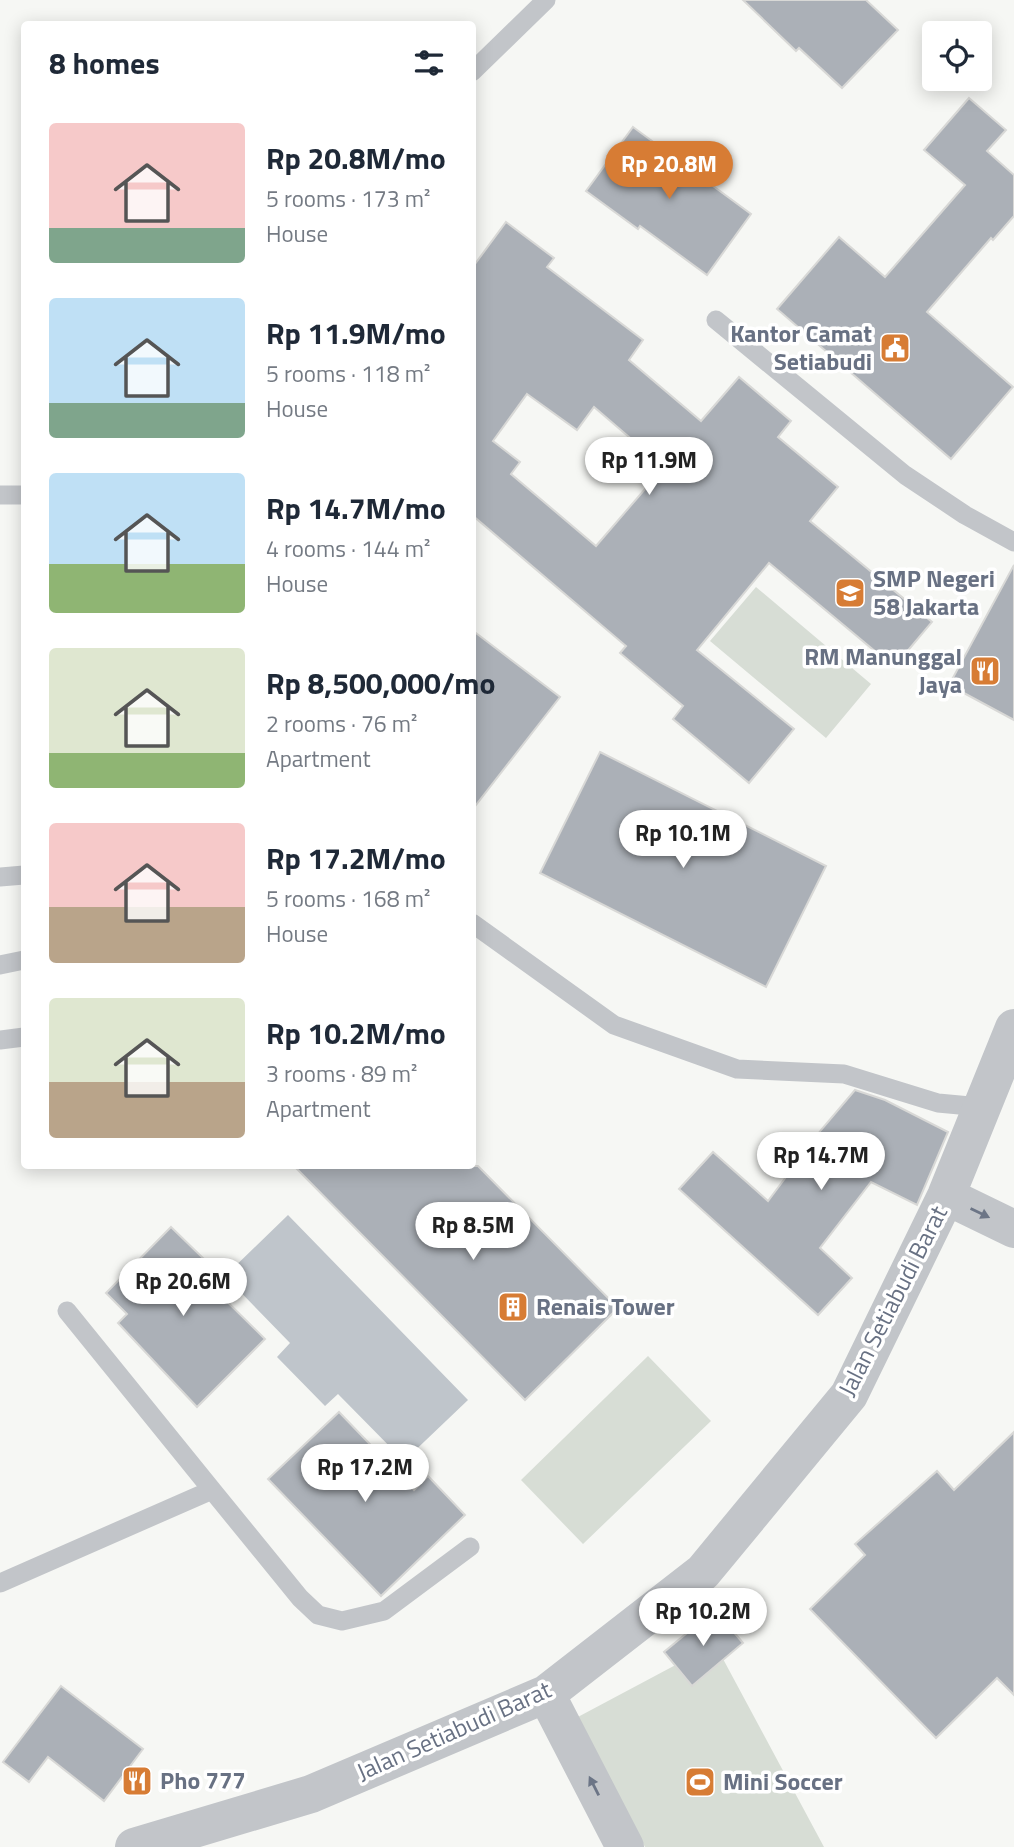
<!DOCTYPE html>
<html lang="en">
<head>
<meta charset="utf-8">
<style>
	:root { --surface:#fff; --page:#f2f2f3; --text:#1f2937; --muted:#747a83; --accent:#d77c34 }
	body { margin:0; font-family:"Titillium Web",sans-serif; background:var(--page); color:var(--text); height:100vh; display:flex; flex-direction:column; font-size:26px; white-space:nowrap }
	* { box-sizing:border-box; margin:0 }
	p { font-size:23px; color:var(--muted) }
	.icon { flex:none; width:38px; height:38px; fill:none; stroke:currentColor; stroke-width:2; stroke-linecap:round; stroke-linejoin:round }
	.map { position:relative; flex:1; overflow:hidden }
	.side { position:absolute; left:21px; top:21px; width:455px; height:1148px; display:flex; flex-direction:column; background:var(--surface); border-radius:7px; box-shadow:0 4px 18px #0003 }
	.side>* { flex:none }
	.buttons { position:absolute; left:922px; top:21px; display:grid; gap:14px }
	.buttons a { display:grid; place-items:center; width:70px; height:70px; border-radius:7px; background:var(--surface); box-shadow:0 4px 18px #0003; font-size:35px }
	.price { position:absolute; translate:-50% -60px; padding:0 16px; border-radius:24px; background:#fff; color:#222; font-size:23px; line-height:46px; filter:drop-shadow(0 2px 4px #0008) }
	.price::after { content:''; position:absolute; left:50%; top:42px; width:21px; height:16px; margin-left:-10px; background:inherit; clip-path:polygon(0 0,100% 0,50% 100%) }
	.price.selected { background:var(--accent); color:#fff }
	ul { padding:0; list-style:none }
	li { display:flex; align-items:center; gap:21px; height:175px; padding:0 28px }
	li span { display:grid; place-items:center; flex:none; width:196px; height:140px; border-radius:7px; color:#555 }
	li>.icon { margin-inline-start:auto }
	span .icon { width:84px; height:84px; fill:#fffc; stroke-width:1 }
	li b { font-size:30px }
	h2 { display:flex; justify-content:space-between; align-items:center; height:84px; padding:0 28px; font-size:30px }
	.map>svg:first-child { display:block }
	.green { fill:#d7ddd5 }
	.water { fill:#bfc5cb }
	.building { fill:#abb0b7; stroke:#d8d8d6; stroke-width:2; fill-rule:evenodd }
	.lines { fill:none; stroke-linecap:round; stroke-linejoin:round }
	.lane { stroke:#c2c5c9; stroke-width:19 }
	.street { stroke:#c2c5c9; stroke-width:38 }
	.oneway { fill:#6c7586 }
	.labels { text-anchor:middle; stroke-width:7; stroke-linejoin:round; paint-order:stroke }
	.poi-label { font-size:24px; font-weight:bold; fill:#687183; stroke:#fff; text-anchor:start }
	.street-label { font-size:24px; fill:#687183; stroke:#fff }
</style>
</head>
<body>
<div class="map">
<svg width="1014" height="1847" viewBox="0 0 1014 1847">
	<rect width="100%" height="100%" fill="#f6f7f4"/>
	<!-- green -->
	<path class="green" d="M756 587 871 684 826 738 710 641Z
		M648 1356 711 1421 583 1544 521 1480Z
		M715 1644 824 1847H645L576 1718Z"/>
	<!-- water -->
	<path class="water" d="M288 1215 468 1400 404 1461 338 1394 325 1406 277 1357 290 1343 225 1276Z"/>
	<!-- building -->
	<path class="building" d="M743 0H866L898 30 842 88 799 48 796 51Z
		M969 98 1006 130 987 151 1014 175V216L993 240 991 238 927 312 1013 387 951 459 777 309 839 237 885 277 965 185 924 150Z
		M633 127 751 214 707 275 640 226 638 229 586 191Z
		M506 222 554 258 547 267 643 340 629 360 701 421 739 377 791 421 778 437 838 487 810 521 932 622 894 667 769 563 697 650 794 729 749 783 673 719 683 706 620 653 626 646 472 515V268ZM527 394 577 430 594 407 664 467 596 546 511 474 520 462 493 441Z
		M1014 565V720L949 685Z
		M472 630 560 697 472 810Z
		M600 752 826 866 766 987 540 873Z
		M855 1090 885 1100 948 1132 917 1205 871 1182 820 1248 852 1278 818 1315 679 1189 713 1152 768 1201 821 1130Z
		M294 1166H478L618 1308 525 1400Z
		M171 1227 205 1260 195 1270 265 1339 197 1407 118 1323 127 1314 106 1293Z
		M339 1412 414 1490 428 1476 465 1515 381 1596 268 1479Z
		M1014 1432V1695L997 1678 936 1738 810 1609 865 1555 855 1544 937 1471 954 1490Z
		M715 1610 743 1643 692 1686 664 1652Z
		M61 1686 143 1749 104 1801 48 1757 29 1782 3 1762Z"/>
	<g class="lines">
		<!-- lane -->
		<path class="lane" d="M472 72 546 0
			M716 320 905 475 965 515 1014 542
			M0 495H24
			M0 877 24 875
			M472 923 614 1025 737 1069 844 1074 938 1103 981 1107
			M0 965 24 960
			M0 1040 24 1037
			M67 1311 212 1490
			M0 1583 212 1490 300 1598 318 1615 342 1621 384 1611 470 1547"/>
		<!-- street -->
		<path class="street" d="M946 1196 1014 1229
			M546 1694 625 1847
			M134 1847 311 1794 546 1694 703 1572 849 1395 946 1196 1014 1028"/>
	</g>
	<!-- one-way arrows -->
	<defs><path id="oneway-solid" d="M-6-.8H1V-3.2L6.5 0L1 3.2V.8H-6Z" transform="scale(1.75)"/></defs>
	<g class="oneway">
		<use href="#oneway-solid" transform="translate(980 1213) rotate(26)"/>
		<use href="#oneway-solid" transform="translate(594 1786) rotate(-117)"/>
	</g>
	<!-- icons -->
	<defs>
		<g id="civic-square" transform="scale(1.575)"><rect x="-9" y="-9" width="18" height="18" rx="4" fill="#d77c34" stroke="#fff"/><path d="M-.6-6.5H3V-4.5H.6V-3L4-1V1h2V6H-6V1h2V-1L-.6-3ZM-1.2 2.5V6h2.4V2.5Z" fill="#fff"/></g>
		<g id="school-square" transform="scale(1.575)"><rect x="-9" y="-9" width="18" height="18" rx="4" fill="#d77c34" stroke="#fff"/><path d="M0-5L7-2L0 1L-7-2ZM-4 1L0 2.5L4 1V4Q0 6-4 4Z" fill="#fff"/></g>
		<g id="restaurant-square" transform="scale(1.575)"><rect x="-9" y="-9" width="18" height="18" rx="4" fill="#d77c34" stroke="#fff"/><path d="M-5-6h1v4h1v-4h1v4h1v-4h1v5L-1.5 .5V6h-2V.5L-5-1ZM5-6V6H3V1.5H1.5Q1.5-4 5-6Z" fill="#fff"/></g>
		<g id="building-square" transform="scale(1.575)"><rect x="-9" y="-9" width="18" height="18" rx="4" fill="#d77c34" stroke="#fff"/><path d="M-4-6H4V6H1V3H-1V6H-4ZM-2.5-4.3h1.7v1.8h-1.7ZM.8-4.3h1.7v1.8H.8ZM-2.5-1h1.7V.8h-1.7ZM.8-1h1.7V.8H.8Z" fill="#fff"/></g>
		<g id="stadium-square" transform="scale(1.575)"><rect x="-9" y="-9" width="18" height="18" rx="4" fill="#d77c34" stroke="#fff"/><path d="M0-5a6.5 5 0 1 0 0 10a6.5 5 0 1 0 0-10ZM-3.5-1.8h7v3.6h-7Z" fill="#fff"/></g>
	</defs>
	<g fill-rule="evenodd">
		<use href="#civic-square" x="895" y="348"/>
		<use href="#school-square" x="850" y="593"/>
		<use href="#restaurant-square" x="985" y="671"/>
		<use href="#building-square" x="513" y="1307"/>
		<use href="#restaurant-square" x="137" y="1781"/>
		<use href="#stadium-square" x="700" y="1782"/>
	</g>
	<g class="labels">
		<!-- poi labels -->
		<g class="poi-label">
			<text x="872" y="342" text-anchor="end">Kantor Camat<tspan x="872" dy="28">Setiabudi</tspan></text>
			<text x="873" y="587">SMP Negeri<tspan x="873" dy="28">58 Jakarta</tspan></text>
			<text x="962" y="665" text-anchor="end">RM Manunggal<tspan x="962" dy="28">Jaya</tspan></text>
			<text x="536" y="1315">Renais Tower</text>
			<text x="160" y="1789">Pho 777</text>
			<text x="723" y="1790">Mini Soccer</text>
		</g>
		<!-- street labels -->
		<g class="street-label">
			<text transform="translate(893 1301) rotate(-63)" y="8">Jalan Setiabudi Barat</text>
			<text transform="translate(454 1731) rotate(-24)" y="8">Jalan Setiabudi Barat</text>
		</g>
	</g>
</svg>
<div class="buttons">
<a><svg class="icon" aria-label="locate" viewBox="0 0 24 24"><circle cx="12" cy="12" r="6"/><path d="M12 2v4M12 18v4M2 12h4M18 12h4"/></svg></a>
</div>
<b class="price selected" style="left:669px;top:201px">Rp 20.8M</b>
<b class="price" style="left:649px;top:497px">Rp 11.9M</b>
<b class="price" style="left:683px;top:870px">Rp 10.1M</b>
<b class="price" style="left:821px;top:1192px">Rp 14.7M</b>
<b class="price" style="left:473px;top:1262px">Rp 8.5M</b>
<b class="price" style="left:183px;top:1318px">Rp 20.6M</b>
<b class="price" style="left:365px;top:1504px">Rp 17.2M</b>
<b class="price" style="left:703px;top:1648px">Rp 10.2M</b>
<section class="side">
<h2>8 homes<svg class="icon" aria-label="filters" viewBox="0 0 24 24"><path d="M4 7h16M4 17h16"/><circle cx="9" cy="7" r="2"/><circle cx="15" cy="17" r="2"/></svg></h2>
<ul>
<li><span style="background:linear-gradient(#f6c9c9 75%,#7fa58c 0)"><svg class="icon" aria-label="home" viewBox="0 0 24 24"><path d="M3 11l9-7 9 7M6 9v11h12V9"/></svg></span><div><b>Rp 20.8M/mo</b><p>5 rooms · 173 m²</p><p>House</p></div></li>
<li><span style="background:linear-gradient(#bfe0f5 75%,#7fa58c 0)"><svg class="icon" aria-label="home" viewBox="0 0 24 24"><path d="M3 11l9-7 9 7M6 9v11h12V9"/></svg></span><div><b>Rp 11.9M/mo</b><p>5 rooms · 118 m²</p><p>House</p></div></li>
<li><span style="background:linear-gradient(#bfe0f5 65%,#8fb573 0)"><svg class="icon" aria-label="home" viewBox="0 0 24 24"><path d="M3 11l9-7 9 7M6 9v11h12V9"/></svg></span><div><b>Rp 14.7M/mo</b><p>4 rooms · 144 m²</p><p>House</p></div></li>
<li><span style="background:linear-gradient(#dfe7d0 75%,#8fb573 0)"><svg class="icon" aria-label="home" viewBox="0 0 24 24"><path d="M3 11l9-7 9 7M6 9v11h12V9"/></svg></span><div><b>Rp 8,500,000/mo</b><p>2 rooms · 76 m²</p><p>Apartment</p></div></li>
<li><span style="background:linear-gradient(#f6c9c9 60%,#b9a48a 0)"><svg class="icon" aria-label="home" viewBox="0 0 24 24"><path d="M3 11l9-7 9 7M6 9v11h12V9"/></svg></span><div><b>Rp 17.2M/mo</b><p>5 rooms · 168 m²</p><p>House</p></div></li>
<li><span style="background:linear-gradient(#dfe7d0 60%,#b9a48a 0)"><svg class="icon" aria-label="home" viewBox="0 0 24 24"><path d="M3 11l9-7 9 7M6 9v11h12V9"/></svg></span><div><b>Rp 10.2M/mo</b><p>3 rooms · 89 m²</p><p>Apartment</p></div></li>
</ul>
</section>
</div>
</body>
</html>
